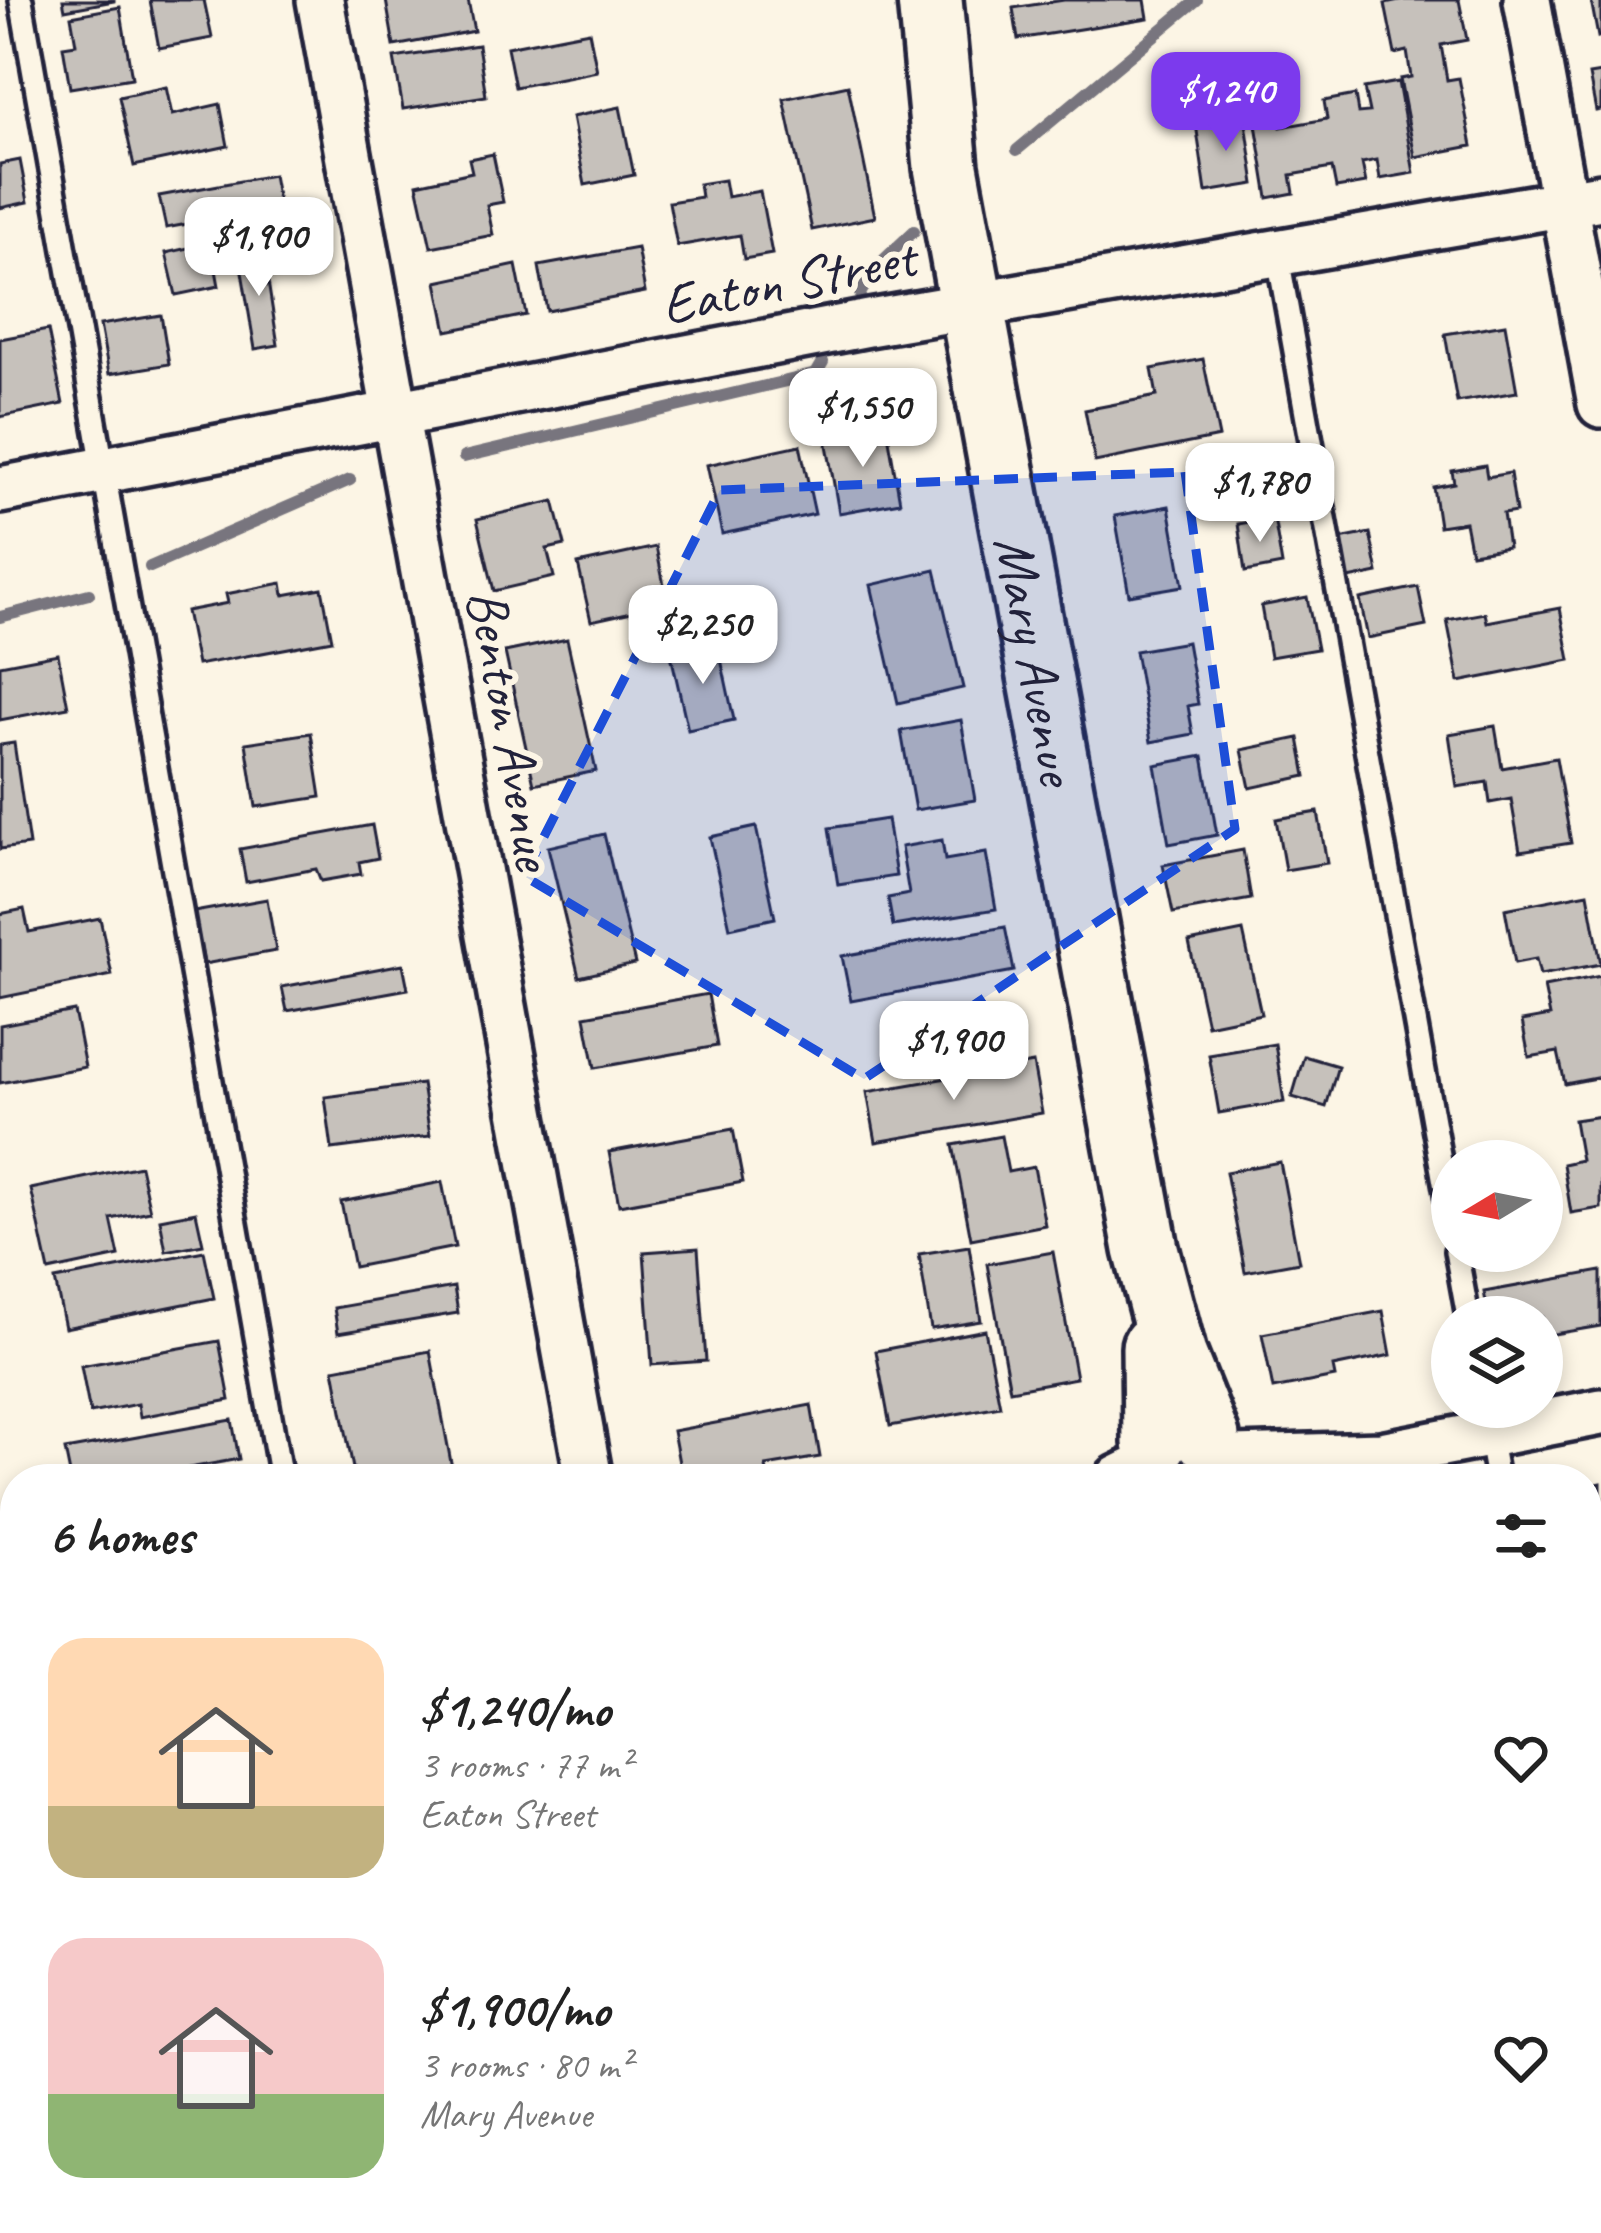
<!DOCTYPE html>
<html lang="en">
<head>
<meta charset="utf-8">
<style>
	:root { --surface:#fff; --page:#f2f2f2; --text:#222; --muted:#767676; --accent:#7c3aed }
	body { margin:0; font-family:Caveat,sans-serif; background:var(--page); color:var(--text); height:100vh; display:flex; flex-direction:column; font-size:45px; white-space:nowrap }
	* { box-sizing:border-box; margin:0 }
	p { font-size:39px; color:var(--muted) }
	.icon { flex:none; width:66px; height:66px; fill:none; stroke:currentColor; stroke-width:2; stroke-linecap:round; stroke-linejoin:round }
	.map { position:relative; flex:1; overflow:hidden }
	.side { position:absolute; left:0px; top:1464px; width:1602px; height:771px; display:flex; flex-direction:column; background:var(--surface); border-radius:48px 48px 0 0; box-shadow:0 6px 18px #0003 }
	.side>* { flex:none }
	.needle { width:78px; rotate:260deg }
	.tools { position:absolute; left:1431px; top:1140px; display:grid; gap:24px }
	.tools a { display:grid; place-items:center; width:132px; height:132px; border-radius:50%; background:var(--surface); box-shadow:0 6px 18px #0003; font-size:60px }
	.price { position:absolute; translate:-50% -102px; padding:0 27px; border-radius:24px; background:#fff; color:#222; font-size:39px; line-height:78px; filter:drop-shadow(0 3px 6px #0008) }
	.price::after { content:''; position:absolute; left:50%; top:72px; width:36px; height:27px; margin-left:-18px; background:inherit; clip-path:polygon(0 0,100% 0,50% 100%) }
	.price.active { background:var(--accent); color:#fff }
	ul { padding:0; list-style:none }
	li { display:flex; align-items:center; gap:36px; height:300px; padding:0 48px }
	li span { display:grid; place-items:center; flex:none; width:336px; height:240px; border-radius:36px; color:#555 }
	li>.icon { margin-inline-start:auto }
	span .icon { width:144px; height:144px; fill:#fffc; stroke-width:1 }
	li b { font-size:51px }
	h2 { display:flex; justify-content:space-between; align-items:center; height:144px; padding:0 48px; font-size:51px }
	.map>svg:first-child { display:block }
	.built { fill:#ece5d8 }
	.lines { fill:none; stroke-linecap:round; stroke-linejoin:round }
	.stream { stroke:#78757e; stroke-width:12 }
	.building { fill:#c6c1bb; stroke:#22223b; stroke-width:3 }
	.lane-casing { stroke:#22223b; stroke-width:30 }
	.street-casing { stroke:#22223b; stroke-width:54 }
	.secondary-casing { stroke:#22223b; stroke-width:72 }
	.lane { stroke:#fcf5e5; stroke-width:21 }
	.street { stroke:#fcf5e5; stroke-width:45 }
	.secondary { stroke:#fcf5e5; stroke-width:63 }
	.marked { fill:#1d4ed8; fill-opacity:0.2; stroke:#1d4ed8; stroke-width:9; stroke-dasharray:24 15; stroke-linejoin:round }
	.labels { text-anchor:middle; stroke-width:12; stroke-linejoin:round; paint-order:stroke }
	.street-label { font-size:57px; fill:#22223b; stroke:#fcf5e5 }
</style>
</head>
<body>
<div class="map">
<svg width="1601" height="2233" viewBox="0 0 1601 2233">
	<rect width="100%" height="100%" fill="#fcf5e5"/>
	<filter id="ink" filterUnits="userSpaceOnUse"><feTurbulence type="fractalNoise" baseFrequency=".00833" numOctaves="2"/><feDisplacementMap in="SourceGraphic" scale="24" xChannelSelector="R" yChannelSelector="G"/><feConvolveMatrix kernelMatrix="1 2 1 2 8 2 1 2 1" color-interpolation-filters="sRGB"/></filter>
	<g filter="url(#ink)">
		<!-- built -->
		<path class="built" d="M15 1734V2220H687L690 2233H0V1737Z
			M1587 1985 1601 2064V2233H1344L1342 2220H1587Z
			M746 2220H1286L1289 2233H748Z"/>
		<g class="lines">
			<!-- stream -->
			<path class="stream" d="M1017 150 1197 0
				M860 294 875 268 914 231
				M464 457 816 374 823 362
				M150 567 350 480
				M0 617 89 594"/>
		</g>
		<!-- building -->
		<path class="building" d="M63 0H114V1L65 10Z
			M150 0H204L212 38 159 48Z
			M386 0H468L474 31 394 46Z
			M1064 0H1145L1148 18 1018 39 1013 8Z
			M1404 0H1459L1467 40 1441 45 1447 80 1459 78 1472 146 1415 157 1400 79 1411 77 1407 51 1395 54 1385 4Z
			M1591 0H1601V36L1598 37Z
			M120 7 132 78 70 88 63 46 76 44 71 16Z
			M589 31 597 71 515 87 507 47Z
			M478 45 486 96 403 109 394 58Z
			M1196 67 1205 114 1163 122 1154 75Z
			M1601 73V110L1596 111 1589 75Z
			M1398 82 1414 173 1380 179 1377 160 1362 163 1366 183 1336 188 1332 168 1291 175 1294 193 1268 198 1255 118 1279 114 1281 127 1327 119 1324 101 1355 95 1358 113 1369 112 1364 88Z
			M848 85 875 217 812 230 784 99Z
			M166 87 172 115 220 104 228 146 134 166 119 97Z
			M620 107 634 175 585 185 572 117Z
			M1245 116 1255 184 1206 192 1196 124Z
			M493 154 503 202 487 205 493 235 431 247 417 184 472 172 469 159Z
			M20 160 28 202 0 208V164Z
			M273 175 279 207 166 228 159 196Z
			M724 180 727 197 760 191 772 254 744 259 740 235 677 246 669 202 701 197 699 184Z
			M211 243 219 286 176 295 166 253Z
			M637 248 645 292 547 311 539 266Z
			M263 250 278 345 255 349 239 254Z
			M516 265 526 315 447 331 437 282Z
			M161 315 169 364 109 374 100 325Z
			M1505 324 1517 392 1457 402 1445 334Z
			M48 330 63 404 0 417V339Z
			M1203 359 1219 437 1095 462 1085 410 1157 396 1152 369Z
			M887 428 900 502 839 513 826 439Z
			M800 445 815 514 722 534 707 465Z
			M1485 465 1487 477 1510 473 1516 512 1503 514 1508 547 1471 553 1465 522 1439 526 1433 487 1454 483 1452 471Z
			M554 501 565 545 547 549 554 577 494 591 477 519Z
			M1169 506 1183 586 1129 595 1115 516Z
			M1274 518 1282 565 1245 572 1238 524Z
			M1370 533 1378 573 1344 580 1335 540Z
			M656 547 668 604 591 621 578 564Z
			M935 570 963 688 898 703 871 585Z
			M282 583 284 595 322 588 332 640 197 665 186 611 228 603 226 594Z
			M1418 587 1426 626 1368 638 1360 599Z
			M1307 597 1317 649 1270 657 1261 606Z
			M1560 608 1570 660 1459 682 1447 620 1485 613 1487 622Z
			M567 639 596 771 534 784 505 652Z
			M1187 642 1198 704 1188 706 1193 734 1151 742 1135 651Z
			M718 645 734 720 688 730 671 655Z
			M58 654 68 707 0 720V665Z
			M961 720 975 800 915 810 901 731Z
			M1495 726 1502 768 1556 758 1571 843 1520 851 1511 799 1490 803 1487 782 1457 787 1449 734Z
			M311 733 321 797 256 807 246 743Z
			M1299 738 1306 776 1250 788 1242 750Z
			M14 743 29 845 0 849V745Z
			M1203 756 1217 835 1169 844 1155 765Z
			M1318 812 1327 863 1285 870 1276 819Z
			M887 819 896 876 838 885 829 828Z
			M372 825 378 858 359 862 361 874 321 881 316 869 246 882 240 849Z
			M756 827 775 918 730 928 710 837Z
			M604 834 635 964 579 977 548 847Z
			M942 840 945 860 986 853 996 909 893 926 888 898 909 894 901 847Z
			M1243 850 1251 899 1173 913 1163 865Z
			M1588 893 1601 964 1540 975 1536 959 1515 963 1505 909Z
			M267 899 276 951 204 964 194 912Z
			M24 909 29 932 100 918 112 975 0 998V914Z
			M1005 927 1014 971 851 1001 842 956Z
			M1243 931 1261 1014 1207 1025 1189 942Z
			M403 964 408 989 287 1011 282 987Z
			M1600 976 1601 1077 1565 1084 1558 1052 1529 1057 1522 1021 1550 1016 1544 987Z
			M708 994 717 1046 595 1068 585 1016Z
			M74 1011 85 1067 0 1083V1025Z
			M1275 1044 1284 1102 1219 1113 1209 1055Z
			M1304 1056 1338 1066 1326 1107 1292 1097Z
			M1033 1063 1042 1113 876 1142 867 1092Z
			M422 1084 430 1136 332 1149 325 1097Z
			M1601 1116V1208L1571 1213 1563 1164 1581 1160 1574 1120Z
			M733 1129 743 1182 619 1205 609 1152Z
			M1001 1136 1008 1172 1034 1167 1045 1225 971 1239 953 1145Z
			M1280 1162 1299 1262 1245 1272 1226 1172Z
			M140 1166 150 1211 111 1219 119 1256 49 1271 31 1189Z
			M442 1182 455 1247 354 1267 341 1202Z
			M196 1212 203 1244 166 1251 160 1219Z
			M969 1246 981 1321 931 1329 919 1254Z
			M698 1248 706 1361 652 1365 644 1252Z
			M204 1251 214 1298 65 1328 55 1280Z
			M1053 1252 1076 1378 1010 1390 987 1264Z
			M1601 1271V1326L1542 1336V1317H1489L1484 1292Z
			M454 1287 458 1313 338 1333 334 1308Z
			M1383 1311 1391 1355 1333 1367 1335 1377 1273 1389 1262 1334Z
			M985 1330 1000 1406 890 1426 876 1351Z
			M219 1341 230 1400 140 1417 138 1404 90 1413 81 1366Z
			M430 1351 452 1468 355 1479 334 1369Z
			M811 1405 820 1457 766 1466 768 1479H682L673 1431Z
			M232 1420 239 1459 128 1479H71L65 1450Z
			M1601 1483V1509L1587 1512V1486Z
			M1601 1576V1628L1587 1630V1579Z
			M15 1759V1904L0 1907V1762Z
			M9 2136 15 2176 0 2179V2137Z
			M225 2220H265L267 2233H227Z
			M350 2220H518L520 2233H277Z
			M1470 2220H1569L1572 2233H1472Z"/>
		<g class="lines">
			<!-- lane casing -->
			<g class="lane-casing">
				<path id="lane" d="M21 0 281 1479
					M1277 251 1452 1227
					M1456 1251 1468 1317
					M1484 1407 1497 1479
					M1587 1985 1601 2064
					M115 2220 118 2233"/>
			</g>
			<!-- street casing -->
			<g class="street-casing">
				<path id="street" d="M320 0 589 1479
					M1527 0 1601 404
					M0 490 869 323 1601 197
					M1235 1459 1381 1455 1601 1412
					M1118 1479 1132 1472
					M0 1593 15 1677
					M729 2220 731 2233"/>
			</g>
			<!-- secondary casing -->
			<g class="secondary-casing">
				<g id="secondary">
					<path id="s1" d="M930 0 946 167 1146 1249 1174 1355 1207 1437"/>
					<path d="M1154 1347 1155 1443"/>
					<path d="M1324 2220 1326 2233"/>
				</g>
			</g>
			<!-- lane -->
			<use href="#lane" class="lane"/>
			<!-- street -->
			<use href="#street" class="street"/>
			<!-- secondary -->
			<use href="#secondary" class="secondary"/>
		</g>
	</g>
	<!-- marked area -->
	<path class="marked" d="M1185 472 1235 829 864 1079 524 876 720 490Z"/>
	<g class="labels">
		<!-- street labels -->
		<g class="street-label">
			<text transform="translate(788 280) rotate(-11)" y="20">Eaton Street</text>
			<text dy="20" stroke="none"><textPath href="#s1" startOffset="669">Mary Avenue</textPath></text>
			<text transform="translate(512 729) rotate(80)" y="20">Benton Avenue</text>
		</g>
	</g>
</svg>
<div class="tools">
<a><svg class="needle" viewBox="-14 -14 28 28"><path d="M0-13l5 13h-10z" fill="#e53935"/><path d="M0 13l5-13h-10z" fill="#767676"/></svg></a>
<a><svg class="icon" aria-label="layers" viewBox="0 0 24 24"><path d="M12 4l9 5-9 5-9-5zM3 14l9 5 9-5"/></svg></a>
</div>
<b class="price active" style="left:1226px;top:154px">$1,240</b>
<b class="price" style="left:259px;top:299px">$1,900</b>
<b class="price" style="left:863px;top:470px">$1,550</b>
<b class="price" style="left:1260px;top:545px">$1,780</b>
<b class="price" style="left:703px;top:687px">$2,250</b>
<b class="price" style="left:954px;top:1103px">$1,900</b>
<section class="side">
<h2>6 homes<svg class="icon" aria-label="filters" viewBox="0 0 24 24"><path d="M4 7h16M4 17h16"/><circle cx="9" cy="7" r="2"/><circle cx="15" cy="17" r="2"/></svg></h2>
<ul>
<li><span style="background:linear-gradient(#ffd9b3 70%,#c2b280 0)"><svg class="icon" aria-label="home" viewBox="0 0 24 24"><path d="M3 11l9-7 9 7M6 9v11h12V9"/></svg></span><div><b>$1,240/mo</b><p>3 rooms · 77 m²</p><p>Eaton Street</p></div><svg class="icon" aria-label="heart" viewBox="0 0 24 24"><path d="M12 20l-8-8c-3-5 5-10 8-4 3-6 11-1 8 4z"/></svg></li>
<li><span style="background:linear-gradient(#f6c9c9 65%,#8fb573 0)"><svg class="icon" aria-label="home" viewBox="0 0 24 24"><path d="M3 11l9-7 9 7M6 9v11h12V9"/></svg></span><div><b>$1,900/mo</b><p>3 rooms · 80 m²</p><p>Mary Avenue</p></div><svg class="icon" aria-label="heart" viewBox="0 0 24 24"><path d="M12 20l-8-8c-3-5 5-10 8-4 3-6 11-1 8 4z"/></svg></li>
</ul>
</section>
</div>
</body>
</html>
